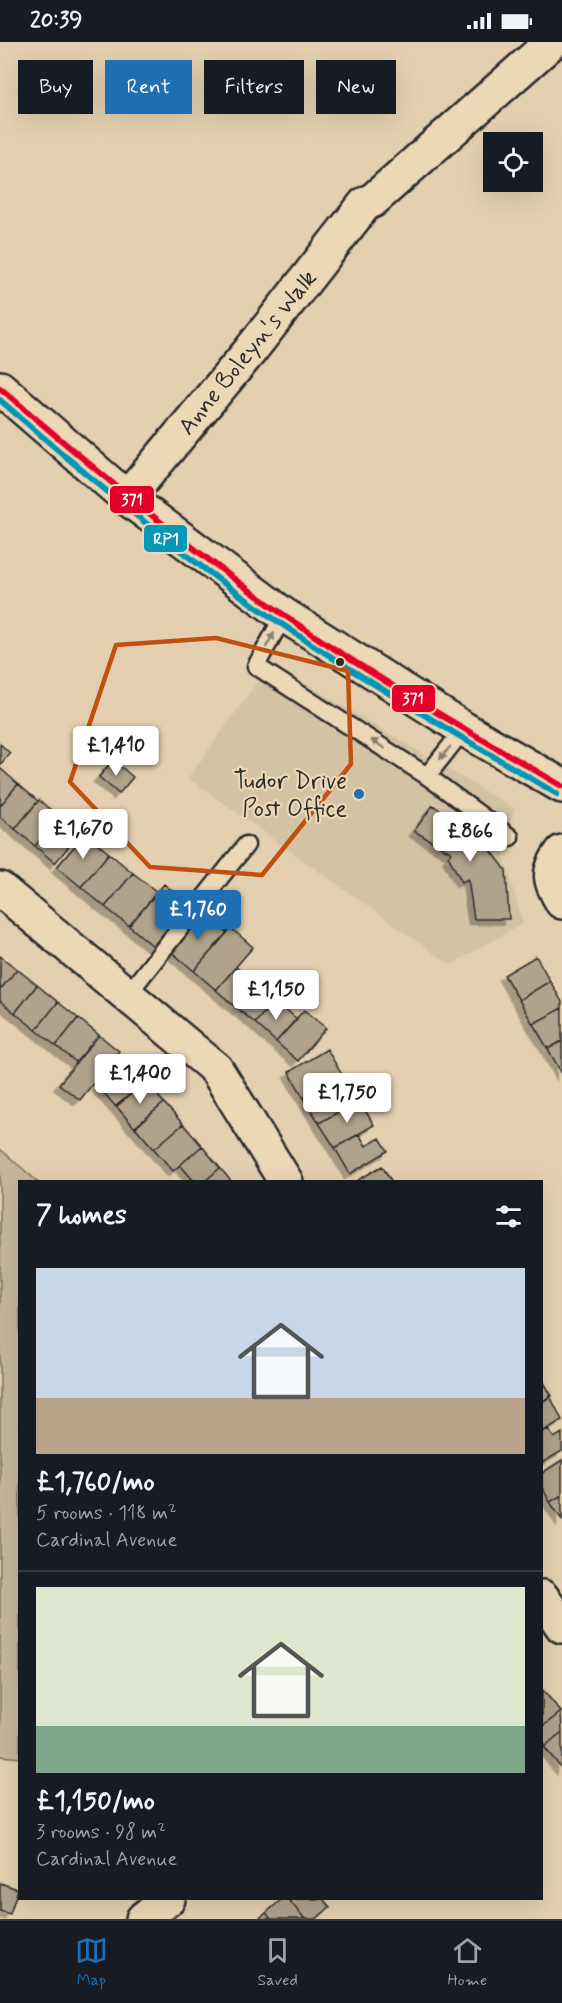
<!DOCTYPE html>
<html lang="en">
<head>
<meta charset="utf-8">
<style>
	:root { --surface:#171b24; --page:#20242c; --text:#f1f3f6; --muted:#9ea1a6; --line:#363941; --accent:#1f6fb2 }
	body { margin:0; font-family:Mynerve,sans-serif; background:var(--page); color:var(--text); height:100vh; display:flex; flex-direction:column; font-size:22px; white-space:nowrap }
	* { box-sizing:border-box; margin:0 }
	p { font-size:20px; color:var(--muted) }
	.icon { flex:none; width:33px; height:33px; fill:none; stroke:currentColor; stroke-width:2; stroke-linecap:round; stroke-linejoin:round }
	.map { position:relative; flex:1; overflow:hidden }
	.drawer { position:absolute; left:18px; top:1138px; width:525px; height:720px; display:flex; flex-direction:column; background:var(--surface); border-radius:0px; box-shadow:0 6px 24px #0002 }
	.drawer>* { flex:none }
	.top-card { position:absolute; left:18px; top:18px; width:526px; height:54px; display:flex; gap:12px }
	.fabs { position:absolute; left:483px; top:90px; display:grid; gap:12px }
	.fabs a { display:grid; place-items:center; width:60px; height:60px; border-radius:0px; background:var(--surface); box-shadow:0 6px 24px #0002; font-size:30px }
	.price { position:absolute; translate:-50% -51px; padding:0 14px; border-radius:6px; background:#fff; color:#222; font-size:20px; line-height:39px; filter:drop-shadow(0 2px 3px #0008) }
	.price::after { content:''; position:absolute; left:50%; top:36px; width:18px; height:14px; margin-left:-9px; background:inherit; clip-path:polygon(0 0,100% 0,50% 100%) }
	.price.on { background:var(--accent); color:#fff }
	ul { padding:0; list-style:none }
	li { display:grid; align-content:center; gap:12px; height:318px; padding:0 18px }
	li+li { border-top:2px solid var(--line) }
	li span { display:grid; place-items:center; height:186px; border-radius:0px; color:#555 }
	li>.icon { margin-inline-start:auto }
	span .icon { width:108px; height:108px; fill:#fffc; stroke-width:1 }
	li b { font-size:26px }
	h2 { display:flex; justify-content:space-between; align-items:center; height:72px; padding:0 18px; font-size:26px }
	.tag { padding:0 21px; border-radius:0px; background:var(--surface); box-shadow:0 6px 24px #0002; font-size:21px; line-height:54px }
	.tag.on { background:var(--accent); color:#fff }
	.status { display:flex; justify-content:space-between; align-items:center; height:42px; padding:0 30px; background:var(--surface); direction:ltr }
	.status svg { height:16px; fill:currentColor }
	.tab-bar { display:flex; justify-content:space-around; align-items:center; height:84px; border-top:2px solid var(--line); background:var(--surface); font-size:16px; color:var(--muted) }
	.tab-bar a { display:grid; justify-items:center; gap:3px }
	.tab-bar .on { color:var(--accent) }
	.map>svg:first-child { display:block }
	.built { fill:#d4c2a5 }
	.green { fill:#c6b59b; stroke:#787063; stroke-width:1.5 }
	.building { fill:#b0a28b; stroke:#2b2b2b; stroke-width:1.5; filter:url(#shadow) }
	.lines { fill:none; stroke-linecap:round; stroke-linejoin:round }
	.lane-casing { stroke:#2b2b2b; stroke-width:21 }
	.street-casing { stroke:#2b2b2b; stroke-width:38 }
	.secondary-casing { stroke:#2b2b2b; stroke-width:38 }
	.lane { stroke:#ecd7b6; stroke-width:16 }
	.street { stroke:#ecd7b6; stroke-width:33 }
	.secondary { stroke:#ecd7b6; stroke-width:33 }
	.bus-1-casing { stroke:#ecd7b6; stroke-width:10 }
	.bus-2-casing { stroke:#ecd7b6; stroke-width:10 }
	.bus-1 { stroke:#e4002b; stroke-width:6 }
	.bus-2 { stroke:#0696b6; stroke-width:6 }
	.oneway { fill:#8c8170 }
	.marked { fill:none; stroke:#c25012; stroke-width:4.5; stroke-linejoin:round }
	.bus-dot { fill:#2b2b2b; stroke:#ecd7b6; stroke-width:2 }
	.poi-dot { fill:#1f6fb2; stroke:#ecd7b6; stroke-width:2 }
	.labels { text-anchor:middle; stroke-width:4.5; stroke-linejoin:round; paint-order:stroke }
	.street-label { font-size:24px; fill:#2b2b2b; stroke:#ecd7b6 }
	.poi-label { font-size:24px; fill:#2b2b2b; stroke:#ecd7b6; text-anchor:end }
	.line-badge { stroke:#ecd7b6; stroke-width:2 }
	.badge-label { font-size:16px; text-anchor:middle; font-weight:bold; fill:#fff }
</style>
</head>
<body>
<div class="status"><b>20:39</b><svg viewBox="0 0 49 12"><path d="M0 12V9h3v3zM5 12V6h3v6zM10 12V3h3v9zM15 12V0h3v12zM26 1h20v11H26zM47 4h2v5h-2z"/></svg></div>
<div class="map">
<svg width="562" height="1877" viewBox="0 0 562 1877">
	<defs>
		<filter id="shadow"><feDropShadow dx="-5.5" dy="5.5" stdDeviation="0" flood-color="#0004"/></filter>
	</defs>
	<rect width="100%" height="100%" fill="#e4d0b0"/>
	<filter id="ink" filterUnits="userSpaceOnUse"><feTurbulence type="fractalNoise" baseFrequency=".0167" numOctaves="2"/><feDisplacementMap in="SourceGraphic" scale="12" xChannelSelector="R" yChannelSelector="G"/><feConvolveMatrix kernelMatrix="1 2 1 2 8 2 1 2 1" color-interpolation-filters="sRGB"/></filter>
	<g filter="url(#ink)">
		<!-- built -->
		<path class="built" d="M271 621 515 767 501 803 523 881 450 923 188 736Z"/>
		<!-- green -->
		<path class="green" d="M0 1107 38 1140H20V1716L0 1714Z"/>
		<!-- building -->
		<path class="building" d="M0 702 10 711 0 723Z
			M113 718 133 735 119 752 99 735Z
			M0 726 18 742 0 764Z
			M18 742 38 759 15 787 0 775V764Z
			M39 758 59 775 35 804 15 787Z
			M433 763 459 782 462 777 482 789 481 795 506 828 509 877H474L468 837 462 840 448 814 452 811 414 789Z
			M60 774 80 791 55 821 35 804Z
			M85 792 109 811 81 845 57 825Z
			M109 811 133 831 105 865 81 845Z
			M133 831 157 850 129 884 105 865Z
			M164 842 188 862 153 904 129 884Z
			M201 869 227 891 194 929 168 907Z
			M231 886 253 905 216 948 194 929Z
			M0 914 17 927 0 948Z
			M536 914 550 939 519 958 504 933Z
			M236 925 253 940 233 963 216 948Z
			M17 927 37 943 15 971 0 959V948Z
			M550 939 562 960V966L533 982 519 958Z
			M253 940 275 958 255 981 233 963Z
			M37 943 58 960 36 988 15 971Z
			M275 958 297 977 276 1000 255 981Z
			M58 960 78 976 56 1004 36 988Z
			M562 966V999L548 1007 533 982Z
			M304 968 326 986 298 1019 276 1000Z
			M78 976 99 993 76 1020 56 1004Z
			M99 993 119 1009 80 1058 59 1042Z
			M562 999V1032L548 1007Z
			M327 1007 342 1033 304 1056 289 1030Z
			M127 1017 146 1039 116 1065 97 1043Z
			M343 1032 349 1042 334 1051 344 1067 319 1081 304 1056Z
			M146 1039 164 1061 135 1086 116 1064Z
			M359 1058 374 1083 335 1106 319 1081Z
			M164 1061 183 1082 154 1107 135 1085Z
			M183 1082 202 1104 173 1129 154 1107Z
			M359 1092 366 1104 380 1096 388 1109 350 1132 335 1106Z
			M202 1104 220 1126 204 1140H195L180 1123Z
			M382 1124 392 1140H359L358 1138Z
			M220 1126 232 1140H204Z
			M542 1337 552 1354 542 1360Z
			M550 1354 562 1378 542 1390V1360Z
			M548 1387 554 1396 562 1391V1409L542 1421V1390Z
			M562 1418V1453L550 1460 542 1445V1431Z
			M562 1453V1478L550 1460Z
			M543 1648 561 1670 542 1685V1649Z
			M561 1670 562 1690 544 1705 542 1685Z
			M562 1690V1727L544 1705Z
			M0 1841 18 1847 10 1872 0 1869Z
			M282 1857H288L305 1877H271L266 1871Z
			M288 1857H323L330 1865 316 1877H305Z
			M266 1871 271 1877H258Z"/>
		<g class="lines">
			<!-- lane casing -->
			<g class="lane-casing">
				<path id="lane" d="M284 573 256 624 427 734 510 795
					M427 734 464 687
					M127 953 246 803"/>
			</g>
			<!-- street casing -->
			<g class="street-casing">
				<path id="street" d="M372 159 552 0
					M127 456 250 309 365 162
					M562 810C546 831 550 838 562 860
					M0 847 216 1027 286 1140
					M542 1555 562 1584
					M143 1877 168 1857"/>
			</g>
			<!-- secondary casing -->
			<g class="secondary-casing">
				<path id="secondary" d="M0 346 127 456 284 573 464 687 562 744"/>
			</g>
			<!-- lane -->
			<use href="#lane" class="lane"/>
			<!-- street -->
			<use href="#street" class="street"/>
			<!-- secondary -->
			<use href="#secondary" class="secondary"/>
			<!-- bus-1 casing -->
			<g class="bus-1-casing">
				<path id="bus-1" d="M0 346C92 425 184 503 284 573 373 635 468 689 562 744"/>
			</g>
			<!-- bus-2 casing -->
			<g class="bus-2-casing">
				<path id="bus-2" d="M0 358C90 436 181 514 280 581 370 642 464 697 557 752"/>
			</g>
			<!-- bus-1 -->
			<use href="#bus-1" class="bus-1"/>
			<!-- bus-2 -->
			<use href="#bus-2" class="bus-2"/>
		</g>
		<!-- one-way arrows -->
		<defs><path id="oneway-solid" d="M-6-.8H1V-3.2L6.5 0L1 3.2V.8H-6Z" transform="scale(1.5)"/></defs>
		<g class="oneway">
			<use href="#oneway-solid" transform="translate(270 598) rotate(-61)"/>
			<use href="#oneway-solid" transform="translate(378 702) rotate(-147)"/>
			<use href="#oneway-solid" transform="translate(445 711) rotate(129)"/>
		</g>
	</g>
	<!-- marked area -->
	<path class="marked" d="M216 596 348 629 351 722 262 833 150 825 70 740 116 603Z"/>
	<!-- markers -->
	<circle class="bus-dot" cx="340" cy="620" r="5"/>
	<circle class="poi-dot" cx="359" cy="752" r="6"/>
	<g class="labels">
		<!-- street labels -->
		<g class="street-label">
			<text transform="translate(247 310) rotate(-51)" y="8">Anne Boleyn's Walk</text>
		</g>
		<!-- poi labels -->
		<g class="poi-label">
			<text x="347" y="746">Tudor Drive<tspan x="347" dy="28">Post Office</tspan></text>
		</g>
	</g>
	<g class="line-badge">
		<rect x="109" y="443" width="46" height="29" rx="6" fill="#e4002b"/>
		<rect x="143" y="482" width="45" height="29" rx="6" fill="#0696b6"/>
		<rect x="391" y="642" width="45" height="29" rx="6" fill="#e4002b"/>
	</g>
	<g class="badge-label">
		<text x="132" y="463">371</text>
		<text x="166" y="502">RP1</text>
		<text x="413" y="662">371</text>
	</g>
</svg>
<div class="fabs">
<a><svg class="icon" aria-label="locate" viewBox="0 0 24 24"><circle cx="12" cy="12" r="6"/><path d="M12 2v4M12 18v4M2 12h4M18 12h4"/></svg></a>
</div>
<b class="price" style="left:116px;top:735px">£1,410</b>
<b class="price" style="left:83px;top:818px">£1,670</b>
<b class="price" style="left:470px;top:821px">£866</b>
<b class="price on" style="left:198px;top:899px">£1,760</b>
<b class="price" style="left:276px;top:979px">£1,150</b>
<b class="price" style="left:140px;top:1063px">£1,400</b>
<b class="price" style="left:347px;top:1082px">£1,750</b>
<div class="top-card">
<a class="tag">Buy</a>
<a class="tag on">Rent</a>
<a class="tag">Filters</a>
<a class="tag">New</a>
</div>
<section class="drawer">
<h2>7 homes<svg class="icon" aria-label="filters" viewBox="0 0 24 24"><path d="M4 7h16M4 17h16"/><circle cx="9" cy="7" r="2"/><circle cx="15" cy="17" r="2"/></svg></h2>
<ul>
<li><span style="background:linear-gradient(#c9d6e8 70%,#b9a48a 0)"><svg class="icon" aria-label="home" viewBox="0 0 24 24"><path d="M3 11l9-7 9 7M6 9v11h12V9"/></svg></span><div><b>£1,760/mo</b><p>5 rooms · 118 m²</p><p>Cardinal Avenue</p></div></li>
<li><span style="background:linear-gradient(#dfe7d0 75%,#7fa58c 0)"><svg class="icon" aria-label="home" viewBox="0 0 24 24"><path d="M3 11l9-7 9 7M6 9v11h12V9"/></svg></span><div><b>£1,150/mo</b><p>3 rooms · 98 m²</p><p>Cardinal Avenue</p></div></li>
</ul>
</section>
</div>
<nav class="tab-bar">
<a class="on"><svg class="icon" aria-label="map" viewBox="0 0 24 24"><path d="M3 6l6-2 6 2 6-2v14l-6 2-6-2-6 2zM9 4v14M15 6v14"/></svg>Map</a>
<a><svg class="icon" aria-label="saved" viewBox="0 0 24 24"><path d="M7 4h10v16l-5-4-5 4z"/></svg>Saved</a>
<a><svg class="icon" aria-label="home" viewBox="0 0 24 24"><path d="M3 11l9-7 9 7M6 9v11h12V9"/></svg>Home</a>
</nav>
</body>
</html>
